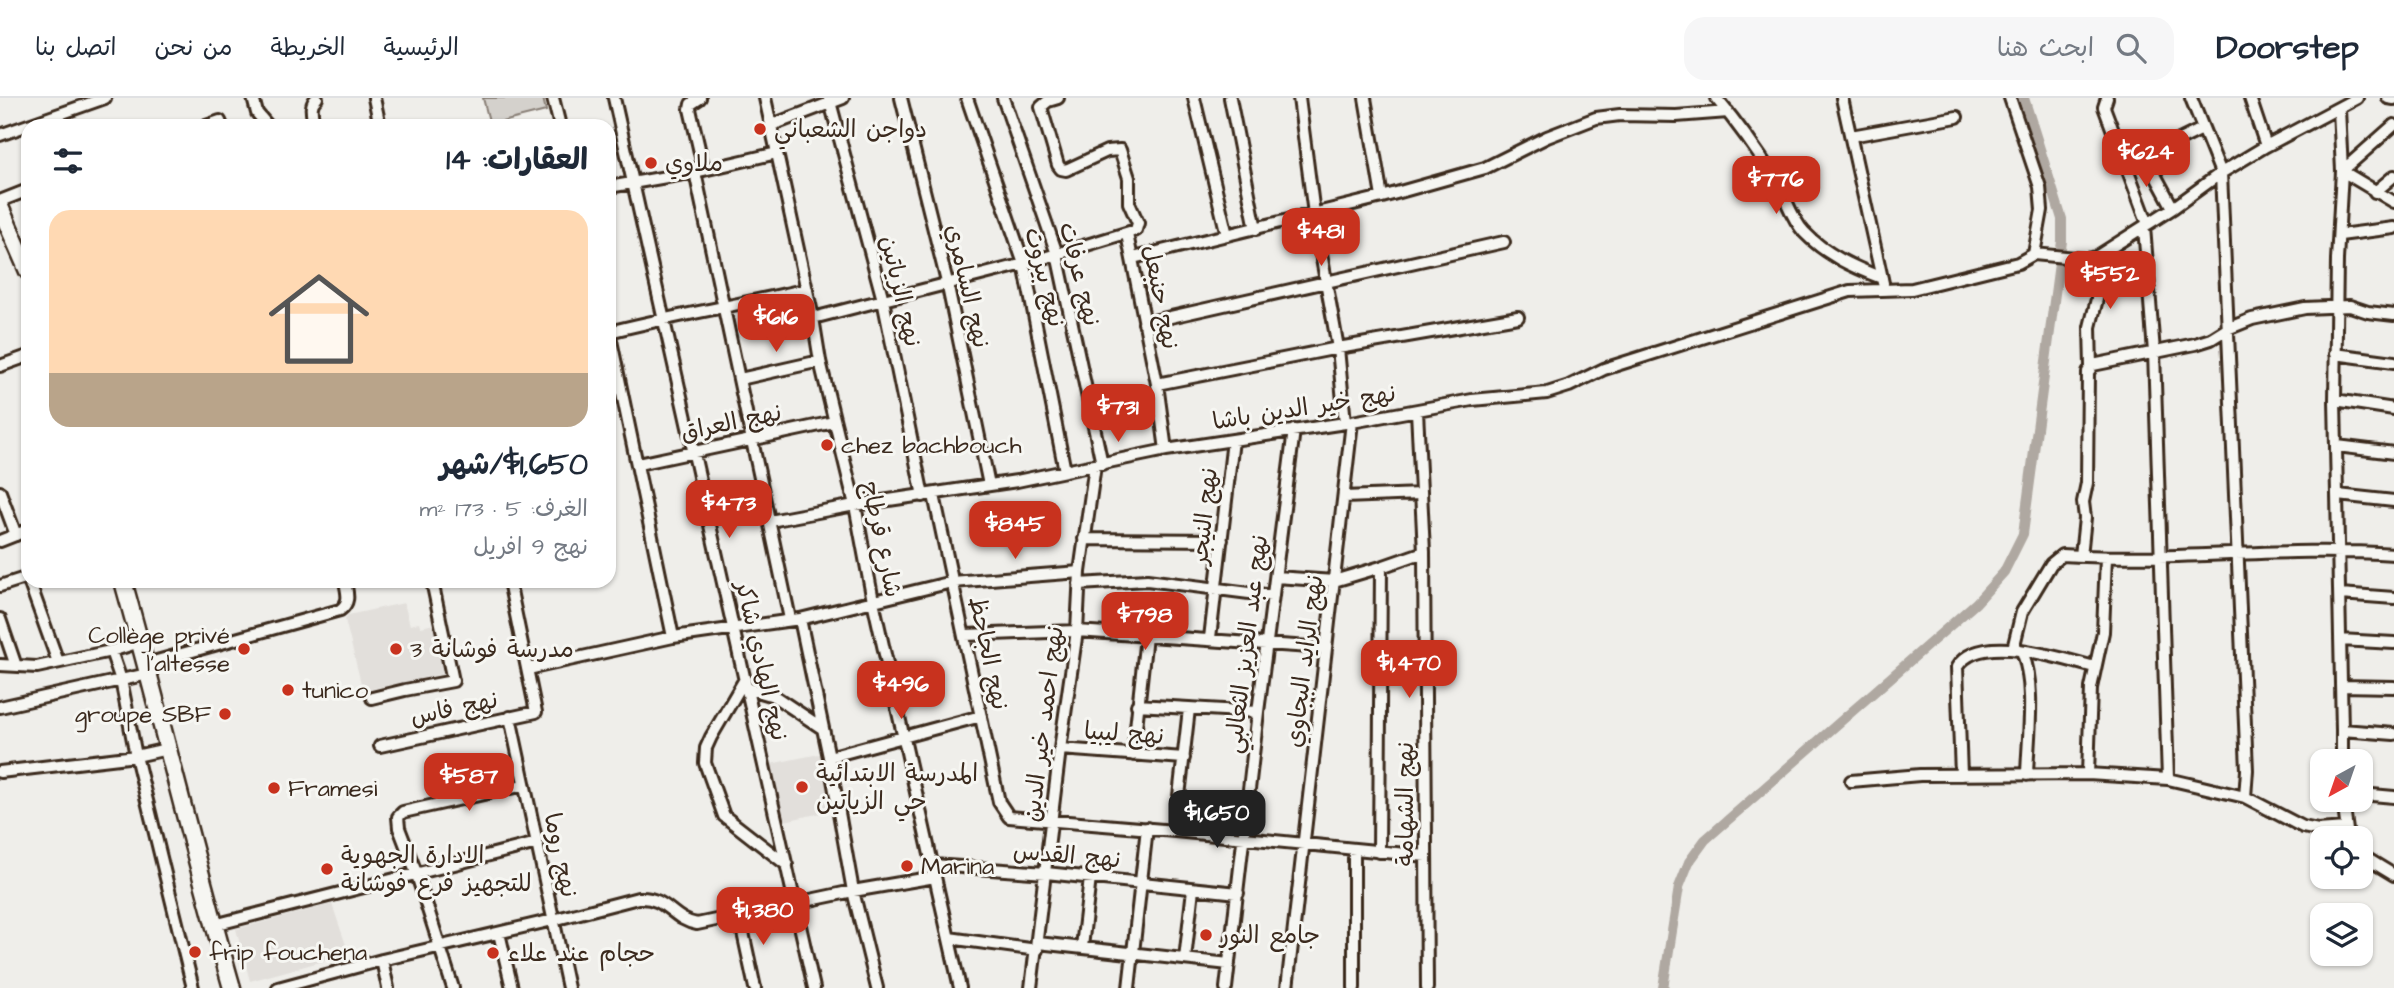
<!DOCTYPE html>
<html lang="ar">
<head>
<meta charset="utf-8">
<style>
	:root { --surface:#fff; --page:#f6f6f7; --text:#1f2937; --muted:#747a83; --line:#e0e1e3; --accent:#c8321e }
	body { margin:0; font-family:"Architects Daughter","Playpen Sans Arabic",sans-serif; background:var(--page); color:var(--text); direction:rtl; height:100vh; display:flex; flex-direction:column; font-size:26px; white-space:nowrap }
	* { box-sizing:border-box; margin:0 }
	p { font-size:23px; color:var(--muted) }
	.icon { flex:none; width:38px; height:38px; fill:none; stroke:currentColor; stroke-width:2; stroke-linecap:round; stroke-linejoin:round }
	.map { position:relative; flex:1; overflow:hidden; direction:ltr }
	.sheet { position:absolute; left:21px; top:21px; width:595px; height:469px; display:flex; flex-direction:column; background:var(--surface); border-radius:21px; box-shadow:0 2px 5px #0004; direction:rtl }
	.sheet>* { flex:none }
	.needle { width:46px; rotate:220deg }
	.controls { position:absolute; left:2310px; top:651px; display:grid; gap:14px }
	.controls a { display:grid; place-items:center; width:63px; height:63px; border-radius:14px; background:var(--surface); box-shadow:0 2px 5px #0004; font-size:35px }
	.price { position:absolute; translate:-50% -60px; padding:0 16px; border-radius:14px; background:var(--accent); color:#fff; font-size:23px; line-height:46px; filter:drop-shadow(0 2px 4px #0008) }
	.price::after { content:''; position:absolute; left:50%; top:42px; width:21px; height:16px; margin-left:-10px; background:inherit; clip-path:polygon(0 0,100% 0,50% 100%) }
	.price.on { background:#222; color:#fff }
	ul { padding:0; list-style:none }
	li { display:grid; align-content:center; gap:14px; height:371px; padding:0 28px }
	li+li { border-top:2px solid var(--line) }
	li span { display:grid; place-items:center; height:217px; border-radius:21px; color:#555 }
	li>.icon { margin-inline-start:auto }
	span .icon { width:126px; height:126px; fill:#fffc; stroke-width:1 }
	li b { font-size:30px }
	h2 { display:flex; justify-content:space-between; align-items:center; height:84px; padding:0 28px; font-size:30px }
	header { display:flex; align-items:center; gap:42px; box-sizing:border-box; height:98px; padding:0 35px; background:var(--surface); border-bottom:2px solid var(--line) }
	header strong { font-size:33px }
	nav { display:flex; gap:38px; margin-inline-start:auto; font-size:24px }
	.search { width:490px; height:63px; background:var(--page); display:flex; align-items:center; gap:18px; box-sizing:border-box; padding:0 24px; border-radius:21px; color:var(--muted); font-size:26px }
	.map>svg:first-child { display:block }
	.built { fill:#e2dfdb }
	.green { fill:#d4d1cc; stroke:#887e75; stroke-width:2 }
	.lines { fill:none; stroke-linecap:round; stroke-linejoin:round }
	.canal { stroke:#afa8a1; stroke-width:10 }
	.street-casing { stroke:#3b2a1e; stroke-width:16 }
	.secondary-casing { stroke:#3b2a1e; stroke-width:21 }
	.street { stroke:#f6f6f2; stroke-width:10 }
	.secondary { stroke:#f6f6f2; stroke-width:16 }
	.poi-dot { fill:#c8321e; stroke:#f6f6f2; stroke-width:2.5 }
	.labels { text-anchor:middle; stroke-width:6; stroke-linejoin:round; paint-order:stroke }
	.poi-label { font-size:24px; fill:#3b2a1e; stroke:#f6f6f2; text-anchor:start }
	.street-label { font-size:24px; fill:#3b2a1e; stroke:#f6f6f2 }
</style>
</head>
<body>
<header>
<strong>Doorstep</strong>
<div class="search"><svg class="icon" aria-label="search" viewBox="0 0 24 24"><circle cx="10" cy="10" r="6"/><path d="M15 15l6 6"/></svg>ابحث هنا</div>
<nav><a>الرئيسية</a><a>الخريطة</a><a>من نحن</a><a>اتصل بنا</a></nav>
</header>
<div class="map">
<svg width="2394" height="890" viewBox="0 0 2394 890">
	<rect width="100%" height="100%" fill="#efeeea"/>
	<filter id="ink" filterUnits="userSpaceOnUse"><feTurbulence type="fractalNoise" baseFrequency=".0143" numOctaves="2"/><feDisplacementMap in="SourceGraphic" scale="14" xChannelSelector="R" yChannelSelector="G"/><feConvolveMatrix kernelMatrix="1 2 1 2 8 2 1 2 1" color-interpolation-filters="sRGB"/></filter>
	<g filter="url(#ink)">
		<!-- built -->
		<path class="built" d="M404 505 410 527 419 525 421 529 434 526 443 565H446L447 575 363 593 345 522 348 517Z
			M824 655 835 712 780 724 770 666Z
			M332 806 349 856 250 883 236 831Z"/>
		<!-- green -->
		<path class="green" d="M483 0H543L546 13 490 27Z"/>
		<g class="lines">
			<!-- canal -->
			<path class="canal" d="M1663 890 1679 789 1689 764 1705 742 1976 505 2004 474 2023 436 2062 143V121L2024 0"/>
			<!-- street casing -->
			<g class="street-casing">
				<path id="street" d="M253 0 257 15 268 28
					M374 0 380 28
					M553 0 560 28
					M614 0 814 890
					M700 0 691 6 690 11 704 72
					M765 0 813 220 820 263 855 407 873 503 960 890
					M829 0 883 202 923 398
					M901 0 947 184 989 387
					M967 0 1024 166 1065 373
					M1003 0 1057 156 1102 366
					M1194 0 1227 137
					M1230 0 1256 131
					M1299 0 1314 116 1338 250 1345 325
					M1365 0 1382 99
					M1716 0C1738 26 1758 54 1776 83 1786 99 1791 120 1804 134 1826 157 1853 169 1882 180
					M1842 0 1883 185
					M2010 0 2040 89 2042 112 2034 156
					M2107 0 2104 9 2148 126
					M2250 0 2266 48
					M2388 0 2394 1
					M2339 11 2342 73 2337 162 2335 302 2342 632 2394 636
					M772 27 843 0
					M206 28 220 23 222 28
					M314 28C313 18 308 7 317 0
					M0 37 105 0
					M1851 38 1957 19
					M2145 58 2173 110
					M2127 68 2202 31
					M2342 73 2394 27
					M2342 73 2394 104
					M695 74 790 521
					M609 89 695 74 777 55
					M2375 94 2394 78
					M0 103 28 92
					M2144 129 2154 254 2168 681 2245 699 2247 672 2221 75 2191 0
					M1127 136 1157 286 1166 352
					M2340 137 2394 130
					M1133 160 1382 99 1485 70 1547 39 1596 20 1620 17 1676 18 1728 14
					M813 220 1024 166 1136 132 1138 125 1129 105V80L1120 52 1107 53 1066 72 1061 71 1058 67 1041 9 1048 3 1058 0
					M1144 225 1504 144
					M609 233 673 539
					M609 234C675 217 741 207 807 191
					M2335 256 2394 264
					M0 268 28 258
					M2091 269 2090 229 2097 201 2096 159
					M740 281 820 263
					M1157 286 1338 250 1518 219
					M2335 302 2394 311
					M1417 313 1424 454 1427 890
					M2337 348 2394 355
					M638 366 834 324
					M0 394 16 437
					M934 397 999 704 1009 719 1175 733 1426 758
					M2338 397 2394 403
					M1344 399 1421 396
					M770 423 855 407 1017 383 1166 352 1352 324 1472 302 1547 295 1569 288 1604 271 1850 193 1912 191 2018 165 2034 156 2086 161 2096 159 2173 110 2221 75 2266 48 2357 0
					M1084 441 1222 442
					M0 443 28 432
					M2081 458 2085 420 2083 404 2087 385 2088 274 2093 267 2195 246 2211 241 2227 231 2252 221 2305 210 2350 208 2368 214 2394 217
					M1276 479 1334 483 1381 469 1424 454
					M29 483 58 564
					M1079 486 1147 482 1273 498
					M0 488 28 479
					M2340 496 2394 500
					M0 521 16 568
					M800 521 829 659 853 793 877 890
					M965 537 1077 533 1325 550
					M1210 540 1233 342
					M2340 542 2394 545
					M2013 551 2022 514 2051 466 2062 457C2173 464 2283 448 2394 456
					M111 553 121 582 136 658 193 890
					M2022 553C2036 588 2028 639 2027 677
					M146 566 340 512C351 504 347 495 345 483
					M0 567 37 569 111 553 140 544
					M528 571 673 539 800 521 952 484 1080 474
					M745 581 711 639 706 650 705 665 724 718 787 767
					M2341 588 2394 589
					M747 590 774 598 822 630
					M372 600 405 592 453 583 432 483
					M1137 607 1258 614
					M0 609 148 576
					M510 619 568 890
					M2342 632V663
					M380 648 536 614 509 483
					M1060 651 1184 660
					M1133 657 1146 538
					M829 659 981 618
					M0 674 136 658 167 651
					M2088 676 2091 590 2103 534 2106 459
					M1961 677 1957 569C1979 532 2061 561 2095 569
					M1851 683 1920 677 2088 676 2168 681
					M2361 696 2394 699
					M2245 699 2303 729 2318 732 2345 730
					M2343 702 2348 740
					M1175 733 1189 611
					M1354 751V890
					M1379 754 1381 469
					M2361 757 2394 777
					M933 767 1046 775 1238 795
					M739 816 755 890
					M214 827 537 745
					M499 835 512 890
					M949 840 1037 852
					M1038 845 1229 866
					M1082 849 1090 780
					M1185 861 1193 791
					M382 862 388 890
					M278 890 382 862 553 822 638 800C667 798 672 822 697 826L853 793 935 779
					M453 890 417 777 399 730 398 719 403 714 524 687
					M1031 890 1060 651 1077 533 1080 474 1095 367
					M1129 890 1147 730
					M1226 890 1258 614 1294 332
					M1287 890 1352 324"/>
			</g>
			<!-- secondary casing -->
			<g class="secondary-casing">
				<path id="secondary" d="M0 109 28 173
					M123 483C161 618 193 755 232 890"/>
			</g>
			<!-- street -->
			<use href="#street" class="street"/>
			<!-- secondary -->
			<use href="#secondary" class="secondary"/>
		</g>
	</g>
	<!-- markers -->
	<g class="poi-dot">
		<circle cx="760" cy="31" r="7"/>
		<circle cx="651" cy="65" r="7"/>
		<circle cx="827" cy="347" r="7"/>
		<circle cx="244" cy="551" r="7"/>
		<circle cx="396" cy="551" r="7"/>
		<circle cx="288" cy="592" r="7"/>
		<circle cx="225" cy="616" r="7"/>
		<circle cx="802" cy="689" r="7"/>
		<circle cx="274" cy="690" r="7"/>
		<circle cx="907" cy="768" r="7"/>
		<circle cx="327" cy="771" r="7"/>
		<circle cx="1206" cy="837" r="7"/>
		<circle cx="195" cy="854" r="7"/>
		<circle cx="493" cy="855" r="7"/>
	</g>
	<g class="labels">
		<!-- poi labels -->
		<g class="poi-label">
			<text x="774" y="39">دواجن الشعباني</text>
			<text x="665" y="73">ملاوي</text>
			<text x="841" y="355">chez bachbouch</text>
			<text x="230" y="545" text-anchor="end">Collège privé<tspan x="230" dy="28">l'altesse</tspan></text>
			<text x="410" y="559">مدرسة فوشانة 3</text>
			<text x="302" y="600">tunico</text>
			<text x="211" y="624" text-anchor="end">groupe SBF</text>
			<text x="816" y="683">المدرسة الابتدائية<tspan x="816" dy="28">حي الزياتين</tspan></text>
			<text x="288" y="698">Framesi</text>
			<text x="341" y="765">الادارة الجهوية<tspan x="341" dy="28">للتجهيز فرع فوشانة</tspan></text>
			<text x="921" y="776">Marina</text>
			<text x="1220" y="845">جامع النور</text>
			<text x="209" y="862">frip fouchena</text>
			<text x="507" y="863">حجام عند علاء</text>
		</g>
		<!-- street labels -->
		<g class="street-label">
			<text transform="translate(1080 176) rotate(76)" y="8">نهج عرفات</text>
			<text transform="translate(1045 179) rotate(76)" y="8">نهج بيروت</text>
			<text transform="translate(968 188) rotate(77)" y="8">نهج السامري</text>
			<text transform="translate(901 193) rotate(77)" y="8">نهج الزياتين</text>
			<text transform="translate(1161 199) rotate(79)" y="8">نهج حنبعل</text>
			<text transform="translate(1304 309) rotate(-9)" y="8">نهج خير الدين باشا</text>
			<text transform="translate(731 324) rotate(-12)" y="8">نهج العراق</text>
			<text transform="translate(1204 418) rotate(-84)" y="8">نهج النيجر</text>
			<text transform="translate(882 441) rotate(78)" y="8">شارع قرطاج</text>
			<text transform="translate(1246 546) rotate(-83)" y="8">نهج عبد العزيز الثعالبي</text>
			<text transform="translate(989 555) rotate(78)" y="8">نهج الجاحظ</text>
			<text transform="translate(762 563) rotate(77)" y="8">نهج الهادي شاكر</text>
			<text transform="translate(1304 563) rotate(-83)" y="8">نهج الرايد البجاوي</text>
			<text transform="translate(454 610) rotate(-12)" y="8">نهج فاس</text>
			<text transform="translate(1043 626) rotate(-83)" y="8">نهج احمد خير الدين</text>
			<text transform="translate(1124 635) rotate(4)" y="8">نهج ليبيا</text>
			<text transform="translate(1405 706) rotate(-90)" y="8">نهج الشهامة</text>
			<text transform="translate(561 757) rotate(78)" y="8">نهج روما</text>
			<text transform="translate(1067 757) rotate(5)" y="8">نهج القدس</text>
		</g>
	</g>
</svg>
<div class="controls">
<a><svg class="needle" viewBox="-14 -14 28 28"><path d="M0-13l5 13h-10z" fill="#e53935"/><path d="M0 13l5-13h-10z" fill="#747a83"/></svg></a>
<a><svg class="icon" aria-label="locate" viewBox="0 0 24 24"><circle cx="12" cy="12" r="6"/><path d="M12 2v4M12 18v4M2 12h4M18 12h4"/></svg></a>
<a><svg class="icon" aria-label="layers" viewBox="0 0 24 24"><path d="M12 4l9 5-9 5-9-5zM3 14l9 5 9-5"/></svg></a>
</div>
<b class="price" style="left:2146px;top:91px">$624</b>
<b class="price" style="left:1776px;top:118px">$776</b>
<b class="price" style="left:1321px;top:170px">$481</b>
<b class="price" style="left:2110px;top:213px">$552</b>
<b class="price" style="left:776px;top:256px">$616</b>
<b class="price" style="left:1118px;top:346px">$731</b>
<b class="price" style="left:729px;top:442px">$473</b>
<b class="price" style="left:1015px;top:463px">$845</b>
<b class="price" style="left:1145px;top:554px">$798</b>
<b class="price" style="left:1409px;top:602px">$1,470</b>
<b class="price" style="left:901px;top:623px">$496</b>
<b class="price" style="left:469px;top:715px">$587</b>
<b class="price on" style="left:1217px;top:752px">$1,650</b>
<b class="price" style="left:763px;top:849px">$1,380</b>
<section class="sheet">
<h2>العقارات: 14<svg class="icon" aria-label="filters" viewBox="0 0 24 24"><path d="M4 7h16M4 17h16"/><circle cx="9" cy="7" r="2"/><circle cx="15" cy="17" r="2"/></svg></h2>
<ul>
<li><span style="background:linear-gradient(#ffd9b3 75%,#b9a48a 0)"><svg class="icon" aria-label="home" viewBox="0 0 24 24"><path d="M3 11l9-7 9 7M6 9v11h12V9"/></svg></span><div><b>$1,650/شهر</b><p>الغرف: 5 · 173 m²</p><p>نهج 9 افريل</p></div></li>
</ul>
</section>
</div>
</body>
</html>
